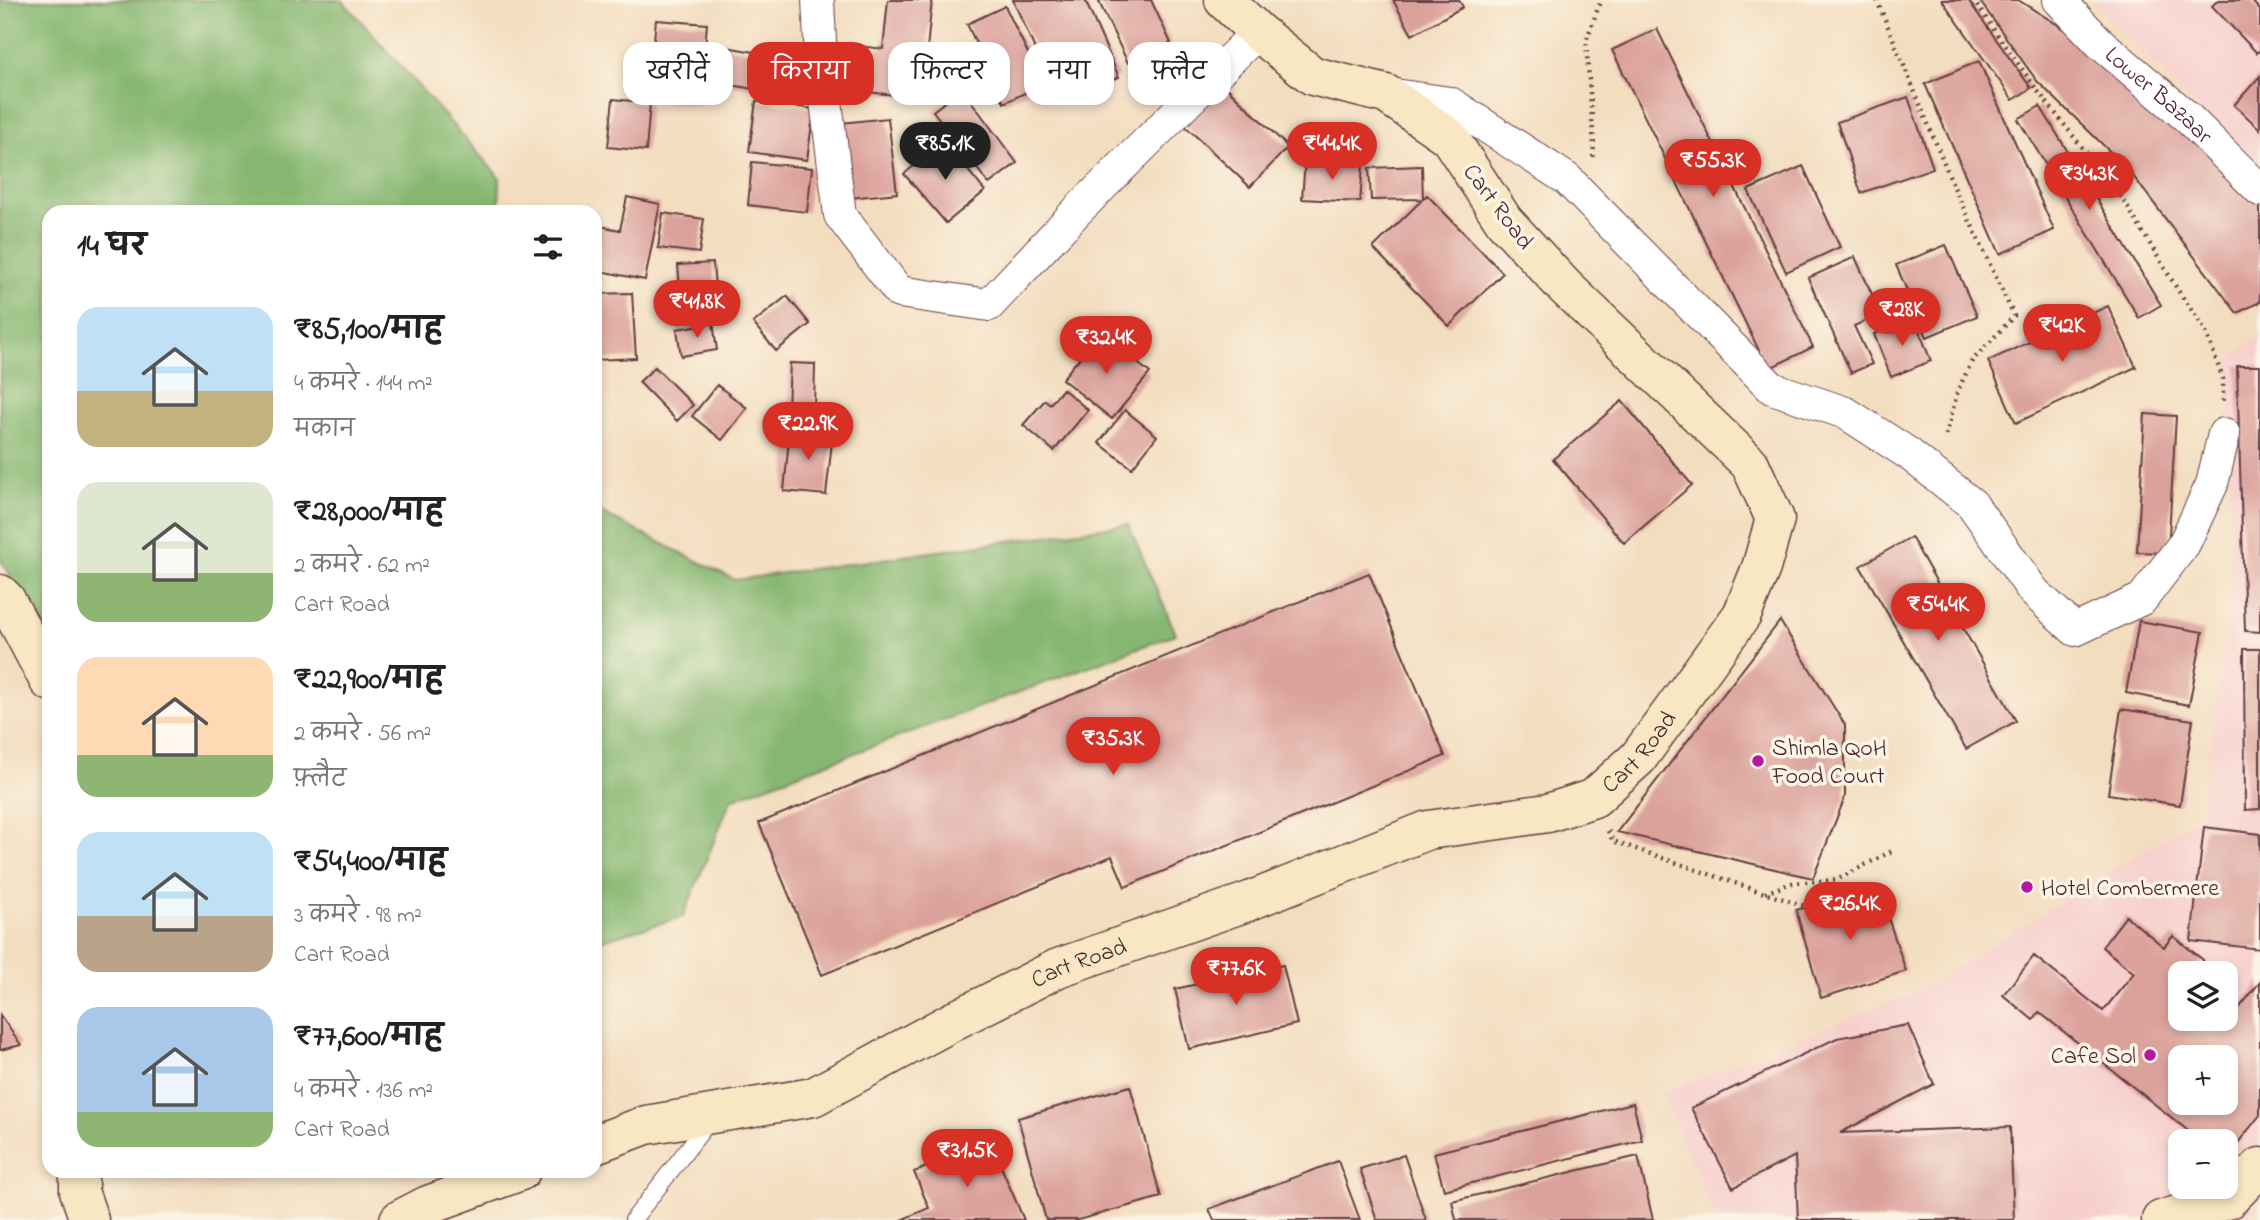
<!DOCTYPE html>
<html lang="hi">
<head>
<meta charset="utf-8">
<style>
	:root { --surface:#fff; --page:#f2f2f2; --text:#222; --muted:#767676; --accent:#d93025 }
	body { margin:0; font-family:"Indie Flower","Playpen Sans Deva",sans-serif; background:var(--page); color:var(--text); height:100vh; display:flex; flex-direction:column; font-size:26px; white-space:nowrap }
	* { box-sizing:border-box; margin:0 }
	p { font-size:23px; color:var(--muted) }
	.icon { flex:none; width:38px; height:38px; fill:none; stroke:currentColor; stroke-width:2; stroke-linecap:round; stroke-linejoin:round }
	.map { position:relative; flex:1; overflow:hidden }
	.sheet { position:absolute; left:42px; top:205px; width:560px; height:973px; display:flex; flex-direction:column; background:var(--surface); border-radius:21px; box-shadow:0 4px 10px #0003 }
	.sheet>* { flex:none }
	.hud { position:absolute; left:623px; top:42px; width:665px; height:63px; display:flex; gap:14px }
	.buttons { position:absolute; left:2168px; top:961px; display:grid; gap:14px }
	.buttons a { display:grid; place-items:center; width:70px; height:70px; border-radius:14px; background:var(--surface); box-shadow:0 4px 10px #0003; font-size:35px }
	.price { position:absolute; translate:-50% -60px; padding:0 16px; border-radius:24px; background:var(--accent); color:#fff; font-size:23px; line-height:46px; filter:drop-shadow(0 2px 4px #0008) }
	.price::after { content:''; position:absolute; left:50%; top:42px; width:21px; height:16px; margin-left:-10px; background:inherit; clip-path:polygon(0 0,100% 0,50% 100%) }
	.price.current { background:#222; color:#fff }
	ul { padding:0; list-style:none }
	li { display:flex; align-items:center; gap:21px; height:175px; padding:0 35px }
	li span { display:grid; place-items:center; flex:none; width:196px; height:140px; border-radius:21px; color:#555 }
	li>.icon { margin-inline-start:auto }
	span .icon { width:84px; height:84px; fill:#fffc; stroke-width:1 }
	li b { font-size:30px }
	h2 { display:flex; justify-content:space-between; align-items:center; height:84px; padding:0 35px; font-size:30px }
	.chip { padding:0 24px; border-radius:21px; background:var(--surface); box-shadow:0 4px 10px #0003; font-size:24px; line-height:63px }
	.chip.current { background:var(--accent); color:#fff }
	.map>svg:first-child { display:block }
	.built { fill:#f7d0ce; fill-rule:evenodd }
	.forest { fill:#86b771; stroke:#686b4e; stroke-width:2 }
	.building { fill:#dba29b; fill-rule:evenodd }
	.lines { fill:none; stroke-linecap:round; stroke-linejoin:round }
	.lane-casing { stroke:#633c41; stroke-width:18 }
	.street-casing { stroke:#633c41; stroke-width:34 }
	.secondary-casing { stroke:#633c41; stroke-width:41 }
	.path { stroke:#633c41; stroke-width:4.5; stroke-dasharray:2 5; stroke-linecap:butt }
	.lane { stroke:#fff; stroke-width:16 }
	.street { stroke:#fff; stroke-width:32 }
	.secondary { stroke:#f8e7c3; stroke-width:38 }
	.poi-dot { fill:#b5179e; stroke:#fcf5e5; stroke-width:2.5 }
	.labels { text-anchor:middle; stroke-width:7; stroke-linejoin:round; paint-order:stroke }
	.street-label { font-size:24px; fill:#4a1f2b; stroke:#fcf5e5 }
	.poi-label { font-size:24px; fill:#4a1f2b; stroke:#fcf5e5; text-anchor:start }
</style>
</head>
<body>
<div class="map">
<svg width="2260" height="1220" viewBox="0 0 2260 1220">
	<rect width="100%" height="100%" fill="#fcf5e5"/>
	<filter id="ink" filterUnits="userSpaceOnUse"><feTurbulence type="fractalNoise" baseFrequency=".0143" numOctaves="2"/><feDisplacementMap in="SourceGraphic" scale="14" xChannelSelector="R" yChannelSelector="G"/><feConvolveMatrix kernelMatrix="1 2 1 2 8 2 1 2 1" color-interpolation-filters="sRGB"/></filter>
	<filter id="wash" filterUnits="userSpaceOnUse"><feTurbulence type="fractalNoise" baseFrequency=".00686" numOctaves="4" result="noise"/><feDisplacementMap in="SourceGraphic" scale="28" xChannelSelector="R" yChannelSelector="G"/><feGaussianBlur stdDeviation="1.57" result="paint"/><feColorMatrix in="noise" values="0 0 0 0 0 0 0 0 0 0 0 0 0 0 0 0 0 1.4 0 .05"/><feComposite in="paint" operator="in"/></filter>
	<g filter="url(#wash)">
		<rect width="100%" height="100%" fill="#f3ddbf"/>
		<!-- built -->
		<path class="built" d="M2090 0H2260V170Z
			M2260 335V1201L2245 1220H1716L1662 1093 1920 990 2200 815 2232 589 2228 361ZM2180 973H2226V1018H2180ZM2180 1057H2226V1102H2180ZM2180 1141H2226V1186H2180Z"/>
		<!-- forest -->
		<path class="forest" d="M0 0H342L500 178 499 212H49V637L0 559Z
			M595 510 735 580 1128 524 1176 634 731 799 683 917 595 942Z"/>
		<g id="blocks">
			<!-- building -->
			<path class="building" d="M888 0H932L922 98 830 88 835 43 883 49Z
				M1013 0H1085L1119 77 1059 103Z
				M1098 0H1151L1171 43 1128 63Z
				M1393 0H1459L1463 7 1412 35Z
				M1942 0H1968L2031 88 2013 100Z
				M1979 0H2018L2098 50 2260 202V302L2237 313 2127 168 2037 81Z
				M2218 0H2251L2260 10V50L2257 53 2212 6Z
				M1005 6 1043 84 1004 103 967 24Z
				M656 20 707 24 700 105 648 100Z
				M1657 29 1813 347 1768 369 1612 50Z
				M715 45 760 53 753 89 710 81Z
				M1979 61 2054 230 2000 254 1925 84Z
				M2260 76V129L2234 105Z
				M1223 84 1288 147 1250 187 1184 125Z
				M962 89 1017 163 989 184 933 111Z
				M1908 97 1933 168 1861 193 1837 122Z
				M613 99 650 103 646 151 608 147Z
				M756 101 814 109 807 160 749 152Z
				M2040 106 2161 305 2139 318 2018 119Z
				M888 118 897 193 851 198 842 123Z
				M944 141 985 191 946 223 904 174Z
				M1305 161 1363 165 1360 202 1302 199Z
				M752 162 812 168 807 212 748 205Z
				M1422 166 1423 199 1371 200 1369 168Z
				M1803 166 1840 247 1786 272 1748 190Z
				M1427 195 1503 273 1449 326 1373 248Z
				M627 197 660 204 645 280 595 270V225L620 230Z
				M663 213 704 219 699 253 658 248Z
				M1946 245 1977 316 1927 337 1896 265Z
				M1855 257 1881 314 1854 326 1872 364 1851 373 1808 278Z
				M713 263 717 312 682 314 678 265Z
				M632 293 636 358 595 360V294Z
				M787 296 810 324 776 351 753 323Z
				M2108 306 2136 367 2016 423 1988 361Z
				M1914 318 1931 361 1891 377 1874 334Z
				M713 323 717 350 681 356 677 329Z
				M1100 333 1150 373 1112 419 1062 379Z
				M790 363 815 364 814 409 788 408Z
				M2237 366H2260V632L2245 631Z
				M655 367 693 405 677 421 639 382Z
				M717 385 747 408 722 440 692 416Z
				M1063 389 1088 410 1054 451 1023 425 1045 400 1050 404Z
				M1622 401 1692 485 1624 543 1553 459Z
				M1125 410 1157 436 1132 468 1099 443Z
				M2145 414 2176 416 2168 553 2137 552Z
				M790 428 833 433 826 495 784 491Z
				M1911 537 2016 721 1966 749 1860 566Z
				M1369 573 1445 756 1125 887 1112 856 822 975 759 823Z
				M1780 621 1845 725V797L1813 878 1617 832Z
				M2139 621 2203 632 2189 705 2126 693Z
				M2244 649H2260V809L2245 810Z
				M2121 709 2193 720 2180 805 2108 794Z
				M2204 827 2260 834V949L2191 941Z
				M1878 888 1906 971 1821 998 1796 910Z
				M2126 916 2164 947 2173 936 2203 960 2195 970 2198 973H2180V1018H2226V995L2240 1007 2260 982V1115L2226 1158V1141H2201L2039 1012 2033 1020 2003 995 2034 956 2103 1011 2134 973 2102 947ZM2180 1057H2226V1102H2180Z
				M1283 965 1297 1024 1189 1049 1175 989Z
				M0 1015 21 1045 0 1050Z
				M1908 1025 1934 1084 1840 1133 2010 1127 2014 1220H1798L1795 1156 1733 1188 1691 1108 1837 1038Z
				M1130 1086 1161 1197 1078 1220H1046L1018 1118Z
				M1633 1103 1642 1140 1444 1190 1434 1153Z
				M990 1141 1024 1220H901L929 1208 914 1172Z
				M1404 1155 1426 1220H1377L1360 1169Z
				M1638 1156 1653 1220H1456L1452 1201Z
				M1338 1161 1360 1220H1214L1209 1209Z"/>
		</g>
	</g>
	<g filter="url(#ink)">
		<use href="#blocks" fill-opacity="0" stroke="#633c41" stroke-width="2"/>
		<g class="lines">
			<!-- lane casing -->
			<g class="lane-casing">
				<path id="lane" d="M633 1220 710 1120"/>
			</g>
			<!-- street casing -->
			<g class="street-casing">
				<g id="street">
					<path d="M818 0 821 61 840 215 899 292 989 305 1078 210 1258 32"/>
					<path id="s1" d="M2059 0 2100 43 2187 117 2260 190"/>
					<path d="M1388 94 1450 103 1567 179 1772 388 1846 413 1909 454 1972 504 2034 592 2075 630 2142 599 2184 544 2212 484 2224 434"/>
				</g>
			</g>
			<!-- secondary casing -->
			<g class="secondary-casing">
				<g id="secondary">
					<path d="M0 594 6 600 49 681"/>
					<path id="s2" d="M595 1144 646 1125 813 1097 961 1017 1058 968 1247 902 1428 830 1548 813 1594 798 1638 758 1742 615 1761 568 1775 519 1750 464 1564 286 1504 221 1449 137 1386 94 1313 76 1258 32 1224 0"/>
					<path d="M79 1171V1191L89 1220"/>
					<path d="M399 1220 428 1205 521 1171"/>
					<path d="M2161 1220 2229 1199 2260 1167"/>
				</g>
			</g>
			<!-- path -->
			<path class="path" d="M1877 0 1954 187 2014 316 1972 361 1958 390 1945 439
				M1973 0 2037 90 2122 198 2181 295 2205 329 2223 379V402
				M1593 157 1594 145 1586 41 1601 0
				M1608 831 1613 841 1764 893 1809 907
				M1765 893 1792 883 1836 880 1894 850"/>
			<!-- lane -->
			<use href="#lane" class="lane"/>
			<!-- street -->
			<use href="#street" class="street"/>
			<!-- secondary -->
			<use href="#secondary" class="secondary"/>
		</g>
	</g>
	<!-- markers -->
	<g class="poi-dot">
		<circle cx="1758" cy="761" r="7"/>
		<circle cx="2027" cy="887" r="7"/>
		<circle cx="2150" cy="1055" r="7"/>
	</g>
	<g class="labels">
		<!-- street labels -->
		<g class="street-label">
			<text dy="8" stroke="none"><textPath href="#s1" startOffset="138">Lower Bazaar</textPath></text>
			<text transform="translate(1499 206) rotate(53)" y="8">Cart Road</text>
			<text dy="8" stroke="none"><textPath href="#s2" startOffset="1130">Cart Road</textPath></text>
			<text dy="8" stroke="none"><textPath href="#s2" startOffset="522">Cart Road</textPath></text>
		</g>
		<!-- poi labels -->
		<g class="poi-label">
			<text x="1772" y="755">Shimla QoH<tspan x="1772" dy="28">Food Court</tspan></text>
			<text x="2041" y="895">Hotel Combermere</text>
			<text x="2136" y="1063" text-anchor="end">Cafe Sol</text>
		</g>
	</g>
</svg>
<div class="buttons">
<a><svg class="icon" aria-label="layers" viewBox="0 0 24 24"><path d="M12 4l9 5-9 5-9-5zM3 14l9 5 9-5"/></svg></a>
<a>+</a>
<a>−</a>
</div>
<b class="price current" style="left:945px;top:182px">₹85.1K</b>
<b class="price" style="left:1332px;top:182px">₹44.4K</b>
<b class="price" style="left:1713px;top:199px">₹55.3K</b>
<b class="price" style="left:2089px;top:212px">₹34.3K</b>
<b class="price" style="left:697px;top:340px">₹41.8K</b>
<b class="price" style="left:1902px;top:348px">₹28K</b>
<b class="price" style="left:2062px;top:364px">₹42K</b>
<b class="price" style="left:1106px;top:376px">₹32.4K</b>
<b class="price" style="left:808px;top:462px">₹22.9K</b>
<b class="price" style="left:1938px;top:643px">₹54.4K</b>
<b class="price" style="left:1113px;top:777px">₹35.3K</b>
<b class="price" style="left:1850px;top:942px">₹26.4K</b>
<b class="price" style="left:1236px;top:1007px">₹77.6K</b>
<b class="price" style="left:967px;top:1189px">₹31.5K</b>
<div class="hud">
<a class="chip">खरीदें</a>
<a class="chip current">किराया</a>
<a class="chip">फ़िल्टर</a>
<a class="chip">नया</a>
<a class="chip">फ़्लैट</a>
</div>
<section class="sheet">
<h2>14 घर<svg class="icon" aria-label="filters" viewBox="0 0 24 24"><path d="M4 7h16M4 17h16"/><circle cx="9" cy="7" r="2"/><circle cx="15" cy="17" r="2"/></svg></h2>
<ul>
<li><span style="background:linear-gradient(#bfe0f5 60%,#c2b280 0)"><svg class="icon" aria-label="home" viewBox="0 0 24 24"><path d="M3 11l9-7 9 7M6 9v11h12V9"/></svg></span><div><b>₹85,100/माह</b><p>4 कमरे · 144 m²</p><p>मकान</p></div></li>
<li><span style="background:linear-gradient(#dfe7d0 65%,#8fb573 0)"><svg class="icon" aria-label="home" viewBox="0 0 24 24"><path d="M3 11l9-7 9 7M6 9v11h12V9"/></svg></span><div><b>₹28,000/माह</b><p>2 कमरे · 62 m²</p><p>Cart Road</p></div></li>
<li><span style="background:linear-gradient(#ffd9b3 70%,#8fb573 0)"><svg class="icon" aria-label="home" viewBox="0 0 24 24"><path d="M3 11l9-7 9 7M6 9v11h12V9"/></svg></span><div><b>₹22,900/माह</b><p>2 कमरे · 56 m²</p><p>फ़्लैट</p></div></li>
<li><span style="background:linear-gradient(#bfe0f5 60%,#b9a48a 0)"><svg class="icon" aria-label="home" viewBox="0 0 24 24"><path d="M3 11l9-7 9 7M6 9v11h12V9"/></svg></span><div><b>₹54,400/माह</b><p>3 कमरे · 98 m²</p><p>Cart Road</p></div></li>
<li><span style="background:linear-gradient(#a9c7e8 75%,#8fb573 0)"><svg class="icon" aria-label="home" viewBox="0 0 24 24"><path d="M3 11l9-7 9 7M6 9v11h12V9"/></svg></span><div><b>₹77,600/माह</b><p>4 कमरे · 136 m²</p><p>Cart Road</p></div></li>
</ul>
</section>
</div>
</body>
</html>
